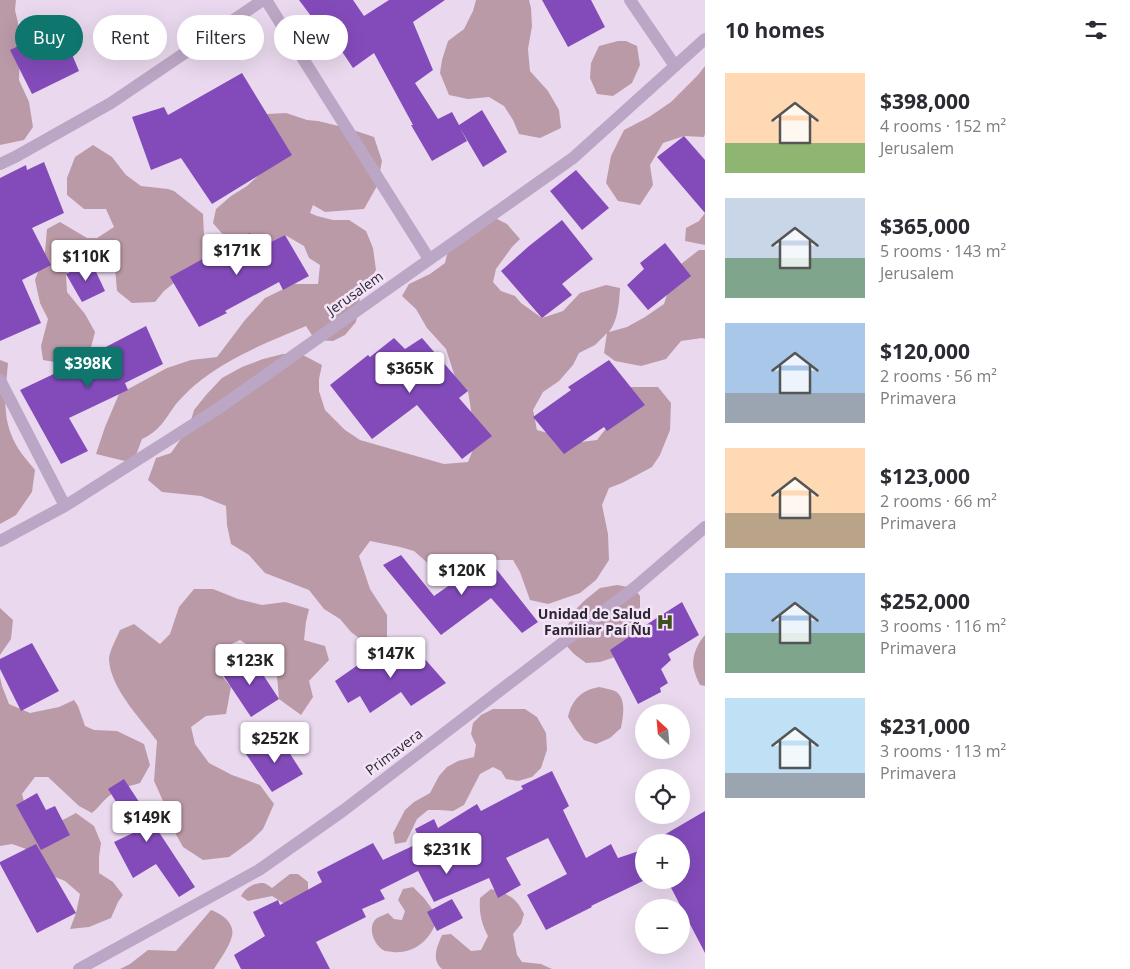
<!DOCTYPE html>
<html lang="en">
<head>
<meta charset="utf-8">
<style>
	:root { --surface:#fff; --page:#f7f7f7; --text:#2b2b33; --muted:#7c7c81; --accent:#0f766e }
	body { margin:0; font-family:"Open Sans",sans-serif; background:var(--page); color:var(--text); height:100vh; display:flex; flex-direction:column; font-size:19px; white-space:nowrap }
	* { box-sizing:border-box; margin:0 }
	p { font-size:16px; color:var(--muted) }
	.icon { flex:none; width:28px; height:28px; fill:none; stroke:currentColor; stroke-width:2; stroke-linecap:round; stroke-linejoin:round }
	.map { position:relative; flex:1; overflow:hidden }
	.side { display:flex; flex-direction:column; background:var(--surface); width:425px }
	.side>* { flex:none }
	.hud { position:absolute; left:15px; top:15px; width:475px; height:45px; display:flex; gap:10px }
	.needle { width:32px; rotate:334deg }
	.fabs { position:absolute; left:635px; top:704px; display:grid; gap:10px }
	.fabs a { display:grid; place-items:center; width:55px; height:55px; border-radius:50%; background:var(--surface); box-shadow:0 5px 20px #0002; font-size:25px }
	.price { position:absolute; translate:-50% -42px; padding:0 11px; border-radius:5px; background:#fff; color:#222; font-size:16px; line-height:32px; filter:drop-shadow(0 1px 2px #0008) }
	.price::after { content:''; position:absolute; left:50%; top:30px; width:15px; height:11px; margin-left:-8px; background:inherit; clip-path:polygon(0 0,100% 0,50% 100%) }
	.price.on { background:var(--accent); color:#fff }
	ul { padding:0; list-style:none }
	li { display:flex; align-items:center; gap:15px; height:125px; padding:0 20px }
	li span { display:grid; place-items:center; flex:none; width:140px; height:100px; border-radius:0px; color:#555 }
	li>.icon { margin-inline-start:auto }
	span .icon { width:60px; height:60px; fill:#fffc; stroke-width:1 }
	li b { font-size:21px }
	h2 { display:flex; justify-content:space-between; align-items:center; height:60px; padding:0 20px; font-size:21px }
	.tag { padding:0 18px; border-radius:22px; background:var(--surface); box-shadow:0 5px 20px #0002; font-size:18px; line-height:45px }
	.tag.on { background:var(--accent); color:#fff }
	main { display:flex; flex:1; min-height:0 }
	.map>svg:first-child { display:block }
	.green { fill:#bb9aa8 }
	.building { fill:#834bba }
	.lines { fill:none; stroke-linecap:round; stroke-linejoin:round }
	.minor { stroke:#bca6c5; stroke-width:12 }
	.labels { text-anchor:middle; stroke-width:5; stroke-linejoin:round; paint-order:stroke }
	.street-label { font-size:14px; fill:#2d2632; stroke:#f3e4f7 }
	.poi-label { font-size:14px; font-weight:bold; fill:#2d2632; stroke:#f3e4f7; text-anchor:end }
</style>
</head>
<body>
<main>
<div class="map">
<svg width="705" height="969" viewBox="0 0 705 969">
	<rect width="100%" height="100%" fill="#ead9ee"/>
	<!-- green -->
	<path class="green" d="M0 0H16L15 10 18 23 20 53 19 80 29 102 33 127 24 140 0 145Z
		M476 0H529L531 8 532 26 528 49 530 71 548 91 559 110 561 128 540 138 519 134 513 120 504 106 489 97 468 99 449 95 440 73 442 60 448 41 464 29 473 11Z
		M618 41H626L637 46 640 65 632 83 613 96 597 94 590 78 591 63 599 46Z
		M705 66V134L704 137 684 136 663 143 650 165 653 185 640 205 618 201 606 183 611 156 624 130 649 117 671 102 698 75Z
		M286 113 307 120 318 121 347 128 374 137 382 161 377 186 364 209 325 212 313 205 310 213 317 216 333 220H349L366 231 373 248 376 270 364 288 360 298 356 322 345 335 333 341 315 340 306 326C268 342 227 358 195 385 188 391 182 397 176 404 165 419 160 431 142 439L133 463 96 454 105 427 119 394 167 368 191 360 217 357 245 320 265 298 294 284H318L320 265 309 258 304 246 285 235C273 241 253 253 239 248 231 245 219 230 213 223L216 209 231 196 247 186 259 175 267 114Z
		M93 145 112 157 126 175 141 186 168 189 174 191 203 214 204 235 202 260 164 291 155 302 132 303 117 291 115 268 108 252 83 249 66 274 67 292 85 314 95 332 89 355 71 365 43 360 41 346 48 319 40 303 35 280 45 252 47 229 60 222 87 238H97L114 227 106 209H84L67 195V178L75 157Z
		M705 213V245L685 241 686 228 699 221Z
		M491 216 507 224 520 239 512 247 496 269 493 282 501 291 515 296 521 303 542 318 563 311 580 293 606 285 620 288C619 304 618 320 609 332L627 327 645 317 664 304 672 279 681 264 699 250H705V339L702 338 681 341 666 359 641 366 615 361 604 353 607 333 595 345 579 353 573 365 559 381 543 392 533 410 537 430 581 442 597 440 611 422 619 405 631 387H658L671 403 670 430 660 455 652 467 622 483 609 488 602 505 608 534 609 560 596 580 580 593 548 604 530 600 520 572 513 560H489L467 562 446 574 430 565 414 551 400 547 370 541 359 556 370 589 387 615V641L372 648 351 632 340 619 324 609 309 590 265 573 249 555 231 544 227 525 226 506 201 496 162 492 148 480 156 458 171 453 189 427 194 410 206 395 222 378 242 367 263 359 283 354 303 355 322 365 319 379V391L325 410 345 430 360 440 444 464 468 462 476 442 468 391 455 377 446 349 427 328 416 309 402 296 409 284 430 274 445 263 449 246Z
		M0 360 8 363C6 386 2 411 11 434 16 448 26 459 35 470L32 492 16 515 0 524Z
		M617 585 634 588 640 596V607L627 644 618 656 600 662 586 663 574 654 563 642 567 627 574 611 585 600 600 588Z
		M194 589H213L238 599 262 605 285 602 309 609 306 622 304 640 325 646 329 660 309 681 313 697 301 715 279 699 277 676 264 656 240 640 225 647 216 669 231 687 226 714 206 716 191 727 195 744 209 763 232 775 260 785 274 804 263 829 251 841 229 857 203 860 183 847 173 829 168 812 154 781 157 741C141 719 110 688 109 659 109 652 117 637 120 630L134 624 160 644 170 634 179 607Z
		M0 608 13 620 11 639 0 655Z
		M705 635V686L700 685C698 681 696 677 695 673 690 660 696 645 705 635Z
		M0 677 2 686 9 704 30 713 59 707 74 700 78 706 85 726 94 730 117 731 144 744 150 765 140 783C130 786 117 789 109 796 103 801 98 808 92 813L79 806 48 777H35L22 794 27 813 38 833 76 813 94 826 101 843 99 857V873L113 882 123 895 118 902 111 918 89 927 70 929 76 913 80 894 65 881 50 875 26 849 12 844 0 846Z
		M599 687C604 688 610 689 615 691 627 698 623 717 621 728L610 738 596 744 584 740 576 730 568 717C572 699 582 690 599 687Z
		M493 709H525L537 717 546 733 547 750 541 768 532 777 518 781 506 779 501 771 493 767 480 774 464 805 453 811 439 810H428L417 819 406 842 395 844 393 833 405 810 414 802 430 793 439 776 447 767 458 761 474 757 476 745 471 734 473 723 481 715Z
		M290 874H298L308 882V890L296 908 283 903 272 896 248 901 241 896C245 888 255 882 264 883 267 884 269 886 272 888Z
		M413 887 424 898 438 917C432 938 416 954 393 952 392 952 385 951 385 951 374 946 366 926 377 918 380 916 385 915 388 913L394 919 402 920 405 911 398 900 403 889Z
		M491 889C508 894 516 897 524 914L521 924 513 934 517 955 522 962 541 964 552 969H442C431 959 437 947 442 935L451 934 471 951 481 950 488 936C481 923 479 912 480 898Z
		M211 910C222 914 235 923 232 936 229 948 220 959 214 969H120L130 964 148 950 176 951Z"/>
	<!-- building -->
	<path class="building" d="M299 0H353L364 16 389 0H445L413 22 433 70 415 83 438 119 452 112 459 125 482 110 507 152 483 167 460 128 467 141 432 161 411 125H413L374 53 353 68 335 41 332 44Z
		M542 0H591L605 27 568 47Z
		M60 26 79 71 32 94 10 50Z
		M242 73 292 155 212 204 181 158 151 170 132 117 164 107 168 115Z
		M684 136 705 160V213L657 157Z
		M44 162 64 213 32 228 51 265 22 280 41 323 0 341V178L26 165 27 170Z
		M576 170 609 208 582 230 550 191Z
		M562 220 593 259 562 284 572 295 542 318 501 271 529 246Z
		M250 233 259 248 285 235 309 276 283 290 279 282 225 311 227 313 199 327 170 277Z
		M665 243 691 276 648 310 627 285 644 269 640 263Z
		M91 261 105 291 82 302 66 274Z
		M146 326 163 364 125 383 128 390 69 418 88 451 61 464 20 390 60 371Z
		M394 338 405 349 422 338 468 391 459 398 492 436 462 459 417 405 372 439 330 385 368 355 370 357Z
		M609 360 645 405 607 431 604 427 564 454 533 417 571 390 568 387Z
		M401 555 434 596 464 575 465 577 489 560 538 622 522 633 491 598 441 635 383 565Z
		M682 602 699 635 668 654 671 660 661 669 668 683 660 688 661 692 638 704 610 650 652 621Z
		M409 641 446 683 411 706 401 692 370 713 360 696 348 703 335 681 365 660 369 666Z
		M32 643 59 691 21 711 0 669V659Z
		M250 655 279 699 251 717 221 672Z
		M278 735 303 774 272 792 246 754Z
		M552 771 569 806 563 810 586 858 611 844 618 858 636 852 644 847V880H645L591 906 592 907 546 930 527 895 567 874 548 838 506 858 521 885 498 898 489 878 434 902 418 871 380 890 385 899 362 909 366 917 316 942 330 969H241L234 955 265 936 253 912 278 900 280 905 322 882 317 872 373 843 383 860 421 842 415 829 434 819 438 828 477 804 481 811 523 789 521 786Z
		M124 779 195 887 179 897 156 864 133 878 114 842 135 832 108 789Z
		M37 793 46 810 55 806 70 835 41 850 16 805Z
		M705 811V953L667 880 663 882 661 880H681V842H652Z
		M36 844 76 913 37 933 0 864V862Z
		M452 899 463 918 437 931 427 912Z"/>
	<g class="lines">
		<!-- minor -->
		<path class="minor" d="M266 0 429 259
			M630 0 675 66
			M0 164 15 157 111 103 263 0
			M0 380 65 506
			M0 541 65 506 219 408 573 158 705 39
			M79 969 259 870 344 810 634 588 705 527"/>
	</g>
	<!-- icons -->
	<defs>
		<g id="hospital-bare" transform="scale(1.35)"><path d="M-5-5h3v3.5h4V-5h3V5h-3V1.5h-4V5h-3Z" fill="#404f20" stroke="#f3e4f7" stroke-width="2.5" paint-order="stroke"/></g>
	</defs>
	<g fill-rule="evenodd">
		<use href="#hospital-bare" x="665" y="622"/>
	</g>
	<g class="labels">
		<!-- street labels -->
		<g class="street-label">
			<text transform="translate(355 293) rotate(-35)" y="5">Jerusalem</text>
			<text transform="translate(394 752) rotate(-37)" y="5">Primavera</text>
		</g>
		<!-- poi labels -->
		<g class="poi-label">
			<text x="651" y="619">Unidad de Salud<tspan x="651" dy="16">Familiar Paí Ñu</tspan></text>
		</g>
	</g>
</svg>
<div class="fabs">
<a><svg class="needle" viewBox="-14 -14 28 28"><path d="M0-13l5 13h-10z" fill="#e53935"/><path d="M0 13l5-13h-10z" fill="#7c7c81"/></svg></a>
<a><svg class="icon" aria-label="locate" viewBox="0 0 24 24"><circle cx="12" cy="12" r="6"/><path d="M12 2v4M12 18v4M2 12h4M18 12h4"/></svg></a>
<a>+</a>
<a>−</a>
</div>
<b class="price" style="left:237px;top:276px">$171K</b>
<b class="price" style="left:86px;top:282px">$110K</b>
<b class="price on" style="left:88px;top:389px">$398K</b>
<b class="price" style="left:410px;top:394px">$365K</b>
<b class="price" style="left:462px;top:596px">$120K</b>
<b class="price" style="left:391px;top:679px">$147K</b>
<b class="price" style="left:250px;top:686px">$123K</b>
<b class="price" style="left:275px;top:764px">$252K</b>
<b class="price" style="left:147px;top:843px">$149K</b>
<b class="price" style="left:447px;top:875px">$231K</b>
<div class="hud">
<a class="tag on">Buy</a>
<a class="tag">Rent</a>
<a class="tag">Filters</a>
<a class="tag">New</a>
</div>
</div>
<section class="side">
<h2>10 homes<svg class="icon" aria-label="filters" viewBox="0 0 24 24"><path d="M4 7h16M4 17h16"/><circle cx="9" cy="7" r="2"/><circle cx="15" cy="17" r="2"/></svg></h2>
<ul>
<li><span style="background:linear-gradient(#ffd9b3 70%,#8fb573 0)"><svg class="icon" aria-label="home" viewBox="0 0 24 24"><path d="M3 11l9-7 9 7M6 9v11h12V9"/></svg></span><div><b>$398,000</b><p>4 rooms · 152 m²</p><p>Jerusalem</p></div></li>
<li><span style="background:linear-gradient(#c9d6e8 60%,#7fa58c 0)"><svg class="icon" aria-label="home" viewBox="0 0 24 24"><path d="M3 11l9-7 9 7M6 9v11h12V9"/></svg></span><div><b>$365,000</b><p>5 rooms · 143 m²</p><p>Jerusalem</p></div></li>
<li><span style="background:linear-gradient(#a9c7e8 70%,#9aa5b1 0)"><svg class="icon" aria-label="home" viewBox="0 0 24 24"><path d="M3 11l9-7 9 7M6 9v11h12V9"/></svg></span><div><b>$120,000</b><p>2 rooms · 56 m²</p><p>Primavera</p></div></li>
<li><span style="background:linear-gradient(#ffd9b3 65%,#b9a48a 0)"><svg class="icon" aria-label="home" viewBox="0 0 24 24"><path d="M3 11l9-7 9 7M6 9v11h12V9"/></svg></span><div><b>$123,000</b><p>2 rooms · 66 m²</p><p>Primavera</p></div></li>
<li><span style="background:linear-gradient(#a9c7e8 60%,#7fa58c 0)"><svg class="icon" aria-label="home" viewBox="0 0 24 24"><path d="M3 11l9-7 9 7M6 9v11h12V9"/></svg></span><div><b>$252,000</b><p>3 rooms · 116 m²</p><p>Primavera</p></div></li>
<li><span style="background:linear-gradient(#bfe0f5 75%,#9aa5b1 0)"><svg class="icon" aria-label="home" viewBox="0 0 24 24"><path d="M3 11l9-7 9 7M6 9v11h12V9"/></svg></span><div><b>$231,000</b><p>3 rooms · 113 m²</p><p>Primavera</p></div></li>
</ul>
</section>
</main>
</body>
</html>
